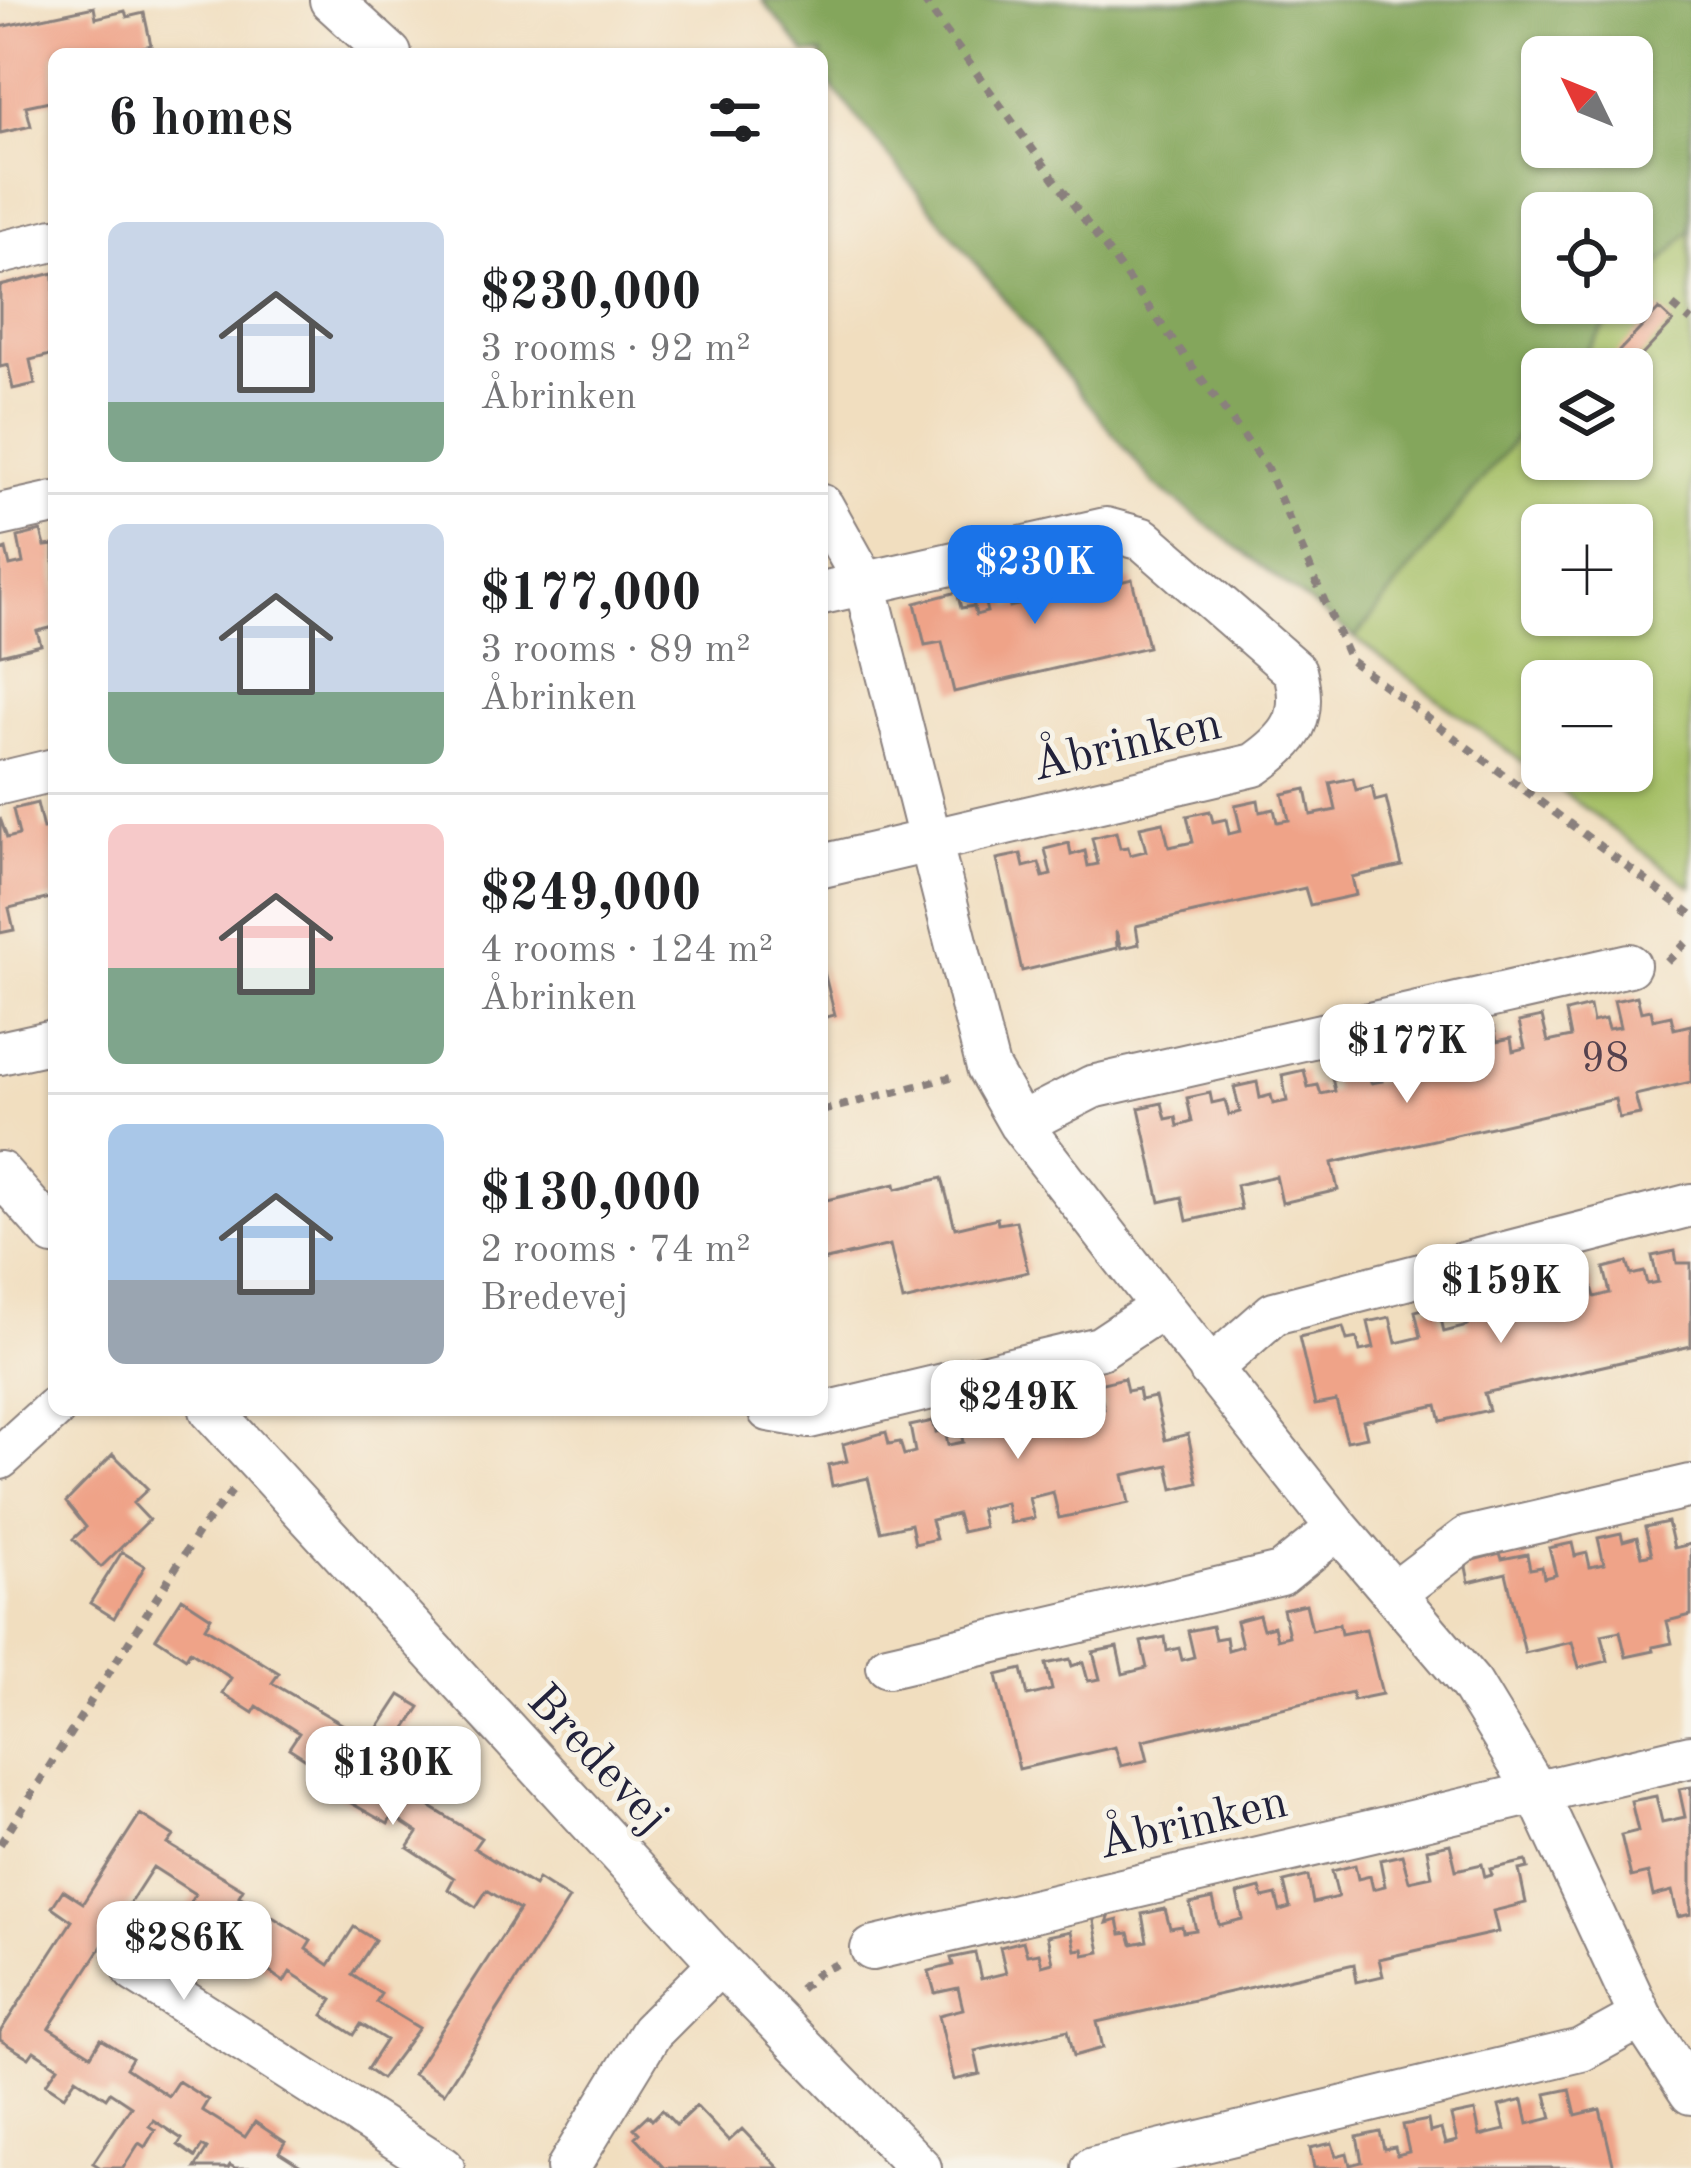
<!DOCTYPE html>
<html lang="en">
<head>
<meta charset="utf-8">
<style>
	:root { --surface:#fff; --page:#f6f6f6; --text:#202124; --muted:#757577; --line:#e0e0e0; --accent:#1a73e8 }
	body { margin:0; font-family:"Old Standard TT",serif; background:var(--page); color:var(--text); height:100vh; display:flex; flex-direction:column; font-size:45px; white-space:nowrap }
	* { box-sizing:border-box; margin:0 }
	p { font-size:39px; color:var(--muted) }
	.icon { flex:none; width:66px; height:66px; fill:none; stroke:currentColor; stroke-width:2; stroke-linecap:round; stroke-linejoin:round }
	.map { position:relative; flex:1; overflow:hidden }
	.sheet { position:absolute; left:48px; top:48px; width:780px; height:1368px; display:flex; flex-direction:column; background:var(--surface); border-radius:18px; box-shadow:0 3px 9px #0004 }
	.sheet>* { flex:none }
	.needle { width:78px; rotate:313deg }
	.buttons { position:absolute; left:1521px; top:36px; display:grid; gap:24px }
	.buttons a { display:grid; place-items:center; width:132px; height:132px; border-radius:18px; background:var(--surface); box-shadow:0 3px 9px #0004; font-size:60px }
	.price { position:absolute; translate:-50% -102px; padding:0 27px; border-radius:24px; background:#fff; color:#222; font-size:39px; line-height:78px; filter:drop-shadow(0 3px 6px #0008) }
	.price::after { content:''; position:absolute; left:50%; top:72px; width:36px; height:27px; margin-left:-18px; background:inherit; clip-path:polygon(0 0,100% 0,50% 100%) }
	.price.on { background:var(--accent); color:#fff }
	ul { padding:0; list-style:none }
	li { display:flex; align-items:center; gap:36px; height:300px; padding:0 60px }
	li+li { border-top:3px solid var(--line) }
	li span { display:grid; place-items:center; flex:none; width:336px; height:240px; border-radius:18px; color:#555 }
	li>.icon { margin-inline-start:auto }
	span .icon { width:144px; height:144px; fill:#fffc; stroke-width:1 }
	li b { font-size:51px }
	h2 { display:flex; justify-content:space-between; align-items:center; height:144px; padding:0 60px; font-size:51px }
	.map>svg:first-child { display:block }
	.green { fill:#a5bf66; stroke:#647050; stroke-width:3; fill-rule:evenodd }
	.forest { fill:#84a65b; stroke:#53644b; stroke-width:3; fill-rule:evenodd }
	.building { fill:#efa388 }
	.lines { fill:none; stroke-linecap:round; stroke-linejoin:round }
	.minor-casing { stroke:#8a807d; stroke-width:46 }
	.path { stroke:#8a807d; stroke-width:8; stroke-dasharray:9 9; stroke-linecap:butt }
	.minor { stroke:#fff; stroke-width:42 }
	.labels { text-anchor:middle; stroke-width:10; stroke-linejoin:round; paint-order:stroke }
	.number-label { font-size:42px; fill:#55424e }
	.street-label { font-size:48px; fill:#22223b; stroke:#f7f3e8 }
</style>
</head>
<body>
<div class="map">
<svg width="1691" height="2168" viewBox="0 0 1691 2168">
	<rect width="100%" height="100%" fill="#f7f3e8"/>
	<filter id="ink" filterUnits="userSpaceOnUse"><feTurbulence type="fractalNoise" baseFrequency=".00833" numOctaves="2"/><feDisplacementMap in="SourceGraphic" scale="24" xChannelSelector="R" yChannelSelector="G"/><feConvolveMatrix kernelMatrix="1 2 1 2 8 2 1 2 1" color-interpolation-filters="sRGB"/></filter>
	<filter id="wash" filterUnits="userSpaceOnUse"><feTurbulence type="fractalNoise" baseFrequency=".004" numOctaves="4" result="noise"/><feDisplacementMap in="SourceGraphic" scale="48" xChannelSelector="R" yChannelSelector="G"/><feGaussianBlur stdDeviation="2.7" result="paint"/><feColorMatrix in="noise" values="0 0 0 0 0 0 0 0 0 0 0 0 0 0 0 0 0 1.4 0 .05"/><feComposite in="paint" operator="in"/></filter>
	<g filter="url(#wash)">
		<rect width="100%" height="100%" fill="#f1debf"/>
		<!-- green -->
		<path class="green" d="M1691 230V887L1355 638 1542 405V459H1632V369H1571L1624 303H1632L1634 290ZM1542 525H1632V615H1542ZM1542 681H1632V771H1542Z"/>
		<!-- forest -->
		<path class="forest" d="M762 0H1691V230L1632 293V213H1542V303H1624L1571 369H1542V405L1355 638 1154 484 822 74V54H806ZM1542 57H1632V147H1542Z"/>
		<g id="blocks">
			<!-- building -->
			<path class="building" d="M94 7 96 18 125 11 127 17 144 13 151 45 135 49 136 54H54V100L26 106 31 126 0 133V27Z
				M54 273V354L30 360 35 384 13 389 8 365 0 367V286Z
				M1659 309 1673 322 1629 369H1602Z
				M41 531 45 546 54 545V627L37 631 41 645 0 655V551L6 549 10 566 23 563 18 537Z
				M1099 559 1102 572 1117 569 1120 582 1132 579 1148 647 954 692 942 642 925 645 915 603 957 592 961 608 974 606 976 615 987 612 981 587 1004 581 1010 607 1034 601 1029 576 1052 570 1055 583 1067 580 1070 593 1082 590 1076 564Z
				M1353 778 1356 790 1372 786 1375 801 1386 798 1402 866 1352 877 1356 895 1310 905 1305 888 1136 926 1139 944 1121 948 1116 931 1117 948 1022 971 997 859 1021 854 1024 867 1039 863 1043 877 1051 875 1045 849 1069 843 1071 855 1085 851 1088 866 1098 864 1092 838 1116 832 1120 848 1128 847 1130 855 1146 851 1140 827 1163 822 1169 847 1193 842 1187 816 1210 811 1213 822 1226 819 1229 834 1241 831 1235 805 1258 800 1260 812 1274 809 1277 822 1289 820 1283 794 1306 789 1311 815 1336 810 1330 783Z
				M37 803 43 829 54 827V897L9 908 14 930 0 933V818L7 838 19 835 13 809Z
				M822 964 835 1015 822 1018Z
				M1637 996 1641 1012 1651 1010 1653 1020 1671 1016 1674 1029 1691 1025V1082L1635 1095 1640 1114 1619 1118 1615 1099 1332 1163 1338 1190 1282 1203 1276 1176 1236 1185 1241 1209 1187 1221 1182 1197 1160 1202 1139 1108 1162 1103 1166 1119 1176 1117 1178 1126 1192 1122 1187 1098 1210 1093 1212 1103 1225 1100 1229 1115 1240 1112 1234 1087 1257 1082 1260 1098 1271 1095 1273 1104 1287 1101 1282 1075 1304 1070 1308 1087 1318 1085 1321 1094 1335 1091 1329 1065 1352 1060 1355 1071 1367 1068 1371 1083 1382 1081 1376 1055 1399 1049 1402 1062 1417 1058 1421 1071 1430 1069 1424 1043 1447 1038 1451 1054 1463 1052 1465 1061 1477 1058 1471 1033 1494 1028 1497 1041 1511 1038 1513 1051 1525 1048 1519 1022 1542 1017 1548 1042 1571 1037 1566 1012 1590 1006 1593 1022 1605 1019 1608 1029 1620 1027 1614 1001Z
				M942 1178 955 1228 997 1218 998 1224 1016 1221 1028 1272 903 1301 890 1245 822 1261V1201L895 1184 896 1189Z
				M1675 1251 1677 1263H1691V1346L1484 1393 1489 1410 1441 1421 1437 1405 1363 1421 1367 1437 1347 1441 1336 1401 1315 1405 1299 1337 1343 1327 1347 1340 1357 1338 1360 1351 1374 1348 1368 1322 1390 1317 1396 1343 1421 1337 1415 1311 1438 1305 1444 1332 1468 1326 1462 1300 1486 1295 1492 1320 1515 1314 1510 1289 1532 1284 1535 1296 1544 1294 1547 1307 1563 1304 1557 1278 1580 1273 1582 1282 1590 1280 1595 1297 1610 1293 1604 1268 1627 1262 1631 1275 1644 1272 1647 1284 1658 1282 1652 1256Z
				M1124 1378 1127 1391 1138 1389 1140 1400 1155 1397 1165 1440 1188 1434 1198 1483 1173 1489 1168 1465 1123 1475 1129 1503 1059 1518 1053 1492 1029 1498 1034 1518 1010 1523 1006 1503 980 1509 984 1527 962 1532 957 1514 931 1520 936 1539 915 1544 911 1524 881 1531 868 1478 832 1486 828 1465 847 1461 843 1444 886 1432 889 1444 900 1442 904 1455 915 1452 910 1426 933 1421 936 1432 945 1430 948 1445 963 1442 957 1416 981 1411 983 1422 991 1421 994 1433 1009 1430 1003 1404 1029 1399 1032 1412 1043 1410 1046 1422 1058 1420 1052 1394 1075 1389 1078 1402 1090 1399 1093 1412 1104 1409 1098 1384Z
				M113 1454 148 1489 133 1503 149 1520 101 1567 73 1539 86 1527 66 1502Z
				M1668 1522 1674 1548 1691 1544V1615L1667 1621 1672 1643 1653 1647 1654 1651 1626 1657 1620 1631 1602 1635 1608 1661 1579 1668 1572 1642 1525 1653 1506 1573 1469 1582 1465 1562 1500 1553 1502 1559 1527 1554 1530 1569 1542 1567 1544 1578 1556 1575 1549 1548 1572 1543 1575 1556 1587 1553 1590 1567 1604 1564 1598 1538 1621 1533 1623 1541 1637 1537 1642 1556 1652 1554 1645 1527Z
				M122 1552 145 1566 114 1618 90 1603Z
				M182 1598 211 1617 205 1627 279 1673 272 1683 347 1727 340 1738 371 1758 379 1746 370 1741 400 1695 420 1707 383 1764 414 1784 408 1793 481 1838 474 1848 534 1886 538 1879 569 1899 444 2093 413 2074 519 1910 487 1890 476 1907 448 1889 454 1878 408 1848 418 1833 392 1816 388 1824 335 1794 347 1775 325 1761 320 1768 289 1748 299 1733 257 1706 253 1713 222 1693 231 1678 190 1651 186 1658 156 1638Z
				M1306 1604 1312 1630 1339 1624 1341 1634 1366 1629 1382 1694 1353 1700 1352 1692 1143 1740 1148 1760 1121 1766 1115 1747 1019 1769 997 1675 1022 1669 1028 1696 1052 1690 1046 1664 1070 1659 1072 1666 1083 1662 1088 1681 1100 1679 1093 1652 1117 1647 1123 1674 1147 1668 1141 1642 1165 1637 1167 1651 1179 1648 1182 1660 1194 1657 1188 1631 1212 1626 1215 1639 1226 1637 1228 1650 1242 1646 1236 1621 1259 1615 1263 1629 1274 1626 1277 1639 1289 1636 1283 1609Z
				M1691 1787V1914L1678 1917 1672 1891 1653 1896 1648 1873 1631 1877 1621 1835 1638 1831 1631 1801 1656 1796 1662 1822 1685 1817 1679 1789Z
				M140 1814 174 1836 168 1844 243 1889 239 1896 311 1941 306 1949 329 1965 354 1927 375 1940 352 1975 381 1994 376 2002 419 2028 381 2079 367 2069 386 2040 361 2024 354 2035 323 2015 333 2000 290 1972 284 1982 255 1962 265 1947 223 1920 216 1931 185 1911 195 1894 153 1867 49 2028 91 2055 101 2039 132 2058 126 2068 168 2096 178 2081 208 2100 202 2110 245 2137 255 2122 285 2142 279 2152 304 2168H235L230 2165 228 2168H195L207 2149 202 2146 195 2157 178 2145 182 2139 153 2120 149 2126 155 2130 145 2147 139 2143 123 2168H101L93 2163 131 2106 110 2092 106 2098 76 2078 64 2096 46 2084 58 2067 34 2051 29 2058 0 2040V2032L72 1921 52 1907 63 1890 83 1903Z
				M1450 1844 1456 1870 1482 1864 1485 1877 1492 1875 1490 1869 1526 1861 1528 1868 1519 1870 1526 1903 1493 1911 1498 1932 1379 1959 1383 1976 1357 1982 1354 1964 1097 2022 1103 2048 1074 2056 1068 2030 975 2051 980 2074 954 2080 939 2015 963 2009 958 1988 935 1993 929 1971 953 1965 951 1958 975 1953 981 1979 1006 1973 1000 1947 1023 1941 1027 1955 1039 1953 1042 1965 1053 1962 1047 1936 1071 1931 1075 1950 1083 1949 1084 1955 1100 1952 1093 1916 1111 1912 1107 1923 1118 1920 1121 1934 1129 1933 1132 1944 1147 1941 1142 1914 1165 1909 1170 1928 1182 1926 1183 1932 1196 1930 1190 1904 1213 1899 1219 1925 1243 1919 1237 1894 1260 1888 1263 1898 1276 1895 1280 1911 1290 1908 1284 1882 1308 1876 1313 1903 1338 1897 1332 1871 1355 1865 1358 1879 1370 1876 1373 1889 1385 1886 1380 1860 1402 1855 1409 1881 1432 1876 1427 1849Z
				M1570 2089 1576 2115 1600 2109 1614 2168H1314L1310 2148 1332 2143 1336 2156 1347 2153 1350 2165 1362 2162 1357 2137 1380 2132 1384 2149 1395 2147 1397 2155 1409 2152 1403 2125 1428 2120 1430 2132 1441 2129 1445 2144 1457 2141 1451 2116 1475 2111 1480 2136 1505 2130 1499 2106 1523 2100 1528 2124 1552 2118 1546 2094Z
				M696 2106 729 2141 742 2129 779 2168H664L635 2137 639 2133 634 2128 648 2115 652 2120 662 2110 676 2125Z"/>
		</g>
	</g>
	<g filter="url(#ink)">
		<use href="#blocks" fill-opacity="0" stroke="#8a807d" stroke-width="3"/>
		<g class="lines">
			<!-- minor casing -->
			<g class="minor-casing">
				<path id="minor" d="M331 0 390 54
					M0 253 54 240
					M822 506 865 583 988 1068 1020 1124 1162 1307 1338 1528 1471 1684 1536 1791 1641 2017 1691 2093
					M0 515 54 503
					M822 593 1106 529 1143 539 1295 671C1307 718 1293 738 1254 765L822 866
					M0 783 54 770
					M0 1053 54 1041
					M1020 1124 1092 1087 1629 965
					M0 1173 54 1234
					M1210 1369 1274 1313 1691 1205
					M211 1410 720 1963 920 2168
					M769 1410 809 1417 1100 1348 1162 1307
					M0 1458 54 1409
					M1396 1592 1467 1538 1691 1486
					M888 1666 1281 1574 1338 1528
					M872 1949 1691 1756
					M135 1971 443 2168
					M568 2168 651 2032 720 1963
					M1093 2168 1581 2050 1641 2017"/>
			</g>
			<!-- path -->
			<path class="path" d="M923 0 1267 468 1350 660 1691 914
				M1673 306 1691 321
				M1667 962 1691 938
				M822 1111 951 1077
				M0 1844 199 1531 233 1490
				M800 1989 818 1973 837 1964"/>
			<!-- minor -->
			<use href="#minor" class="minor"/>
		</g>
	</g>
	<g class="labels">
		<!-- number labels -->
		<g class="number-label">
			<text x="1605" y="1071">98</text>
		</g>
		<!-- street labels -->
		<g class="street-label">
			<text transform="translate(1126 742) rotate(-13)" y="17">Åbrinken</text>
			<text transform="translate(600 1757) rotate(47)" y="17">Bredevej</text>
			<text transform="translate(1192 1820) rotate(-13)" y="17">Åbrinken</text>
		</g>
	</g>
</svg>
<div class="buttons">
<a><svg class="needle" viewBox="-14 -14 28 28"><path d="M0-13l5 13h-10z" fill="#e53935"/><path d="M0 13l5-13h-10z" fill="#757577"/></svg></a>
<a><svg class="icon" aria-label="locate" viewBox="0 0 24 24"><circle cx="12" cy="12" r="6"/><path d="M12 2v4M12 18v4M2 12h4M18 12h4"/></svg></a>
<a><svg class="icon" aria-label="layers" viewBox="0 0 24 24"><path d="M12 4l9 5-9 5-9-5zM3 14l9 5 9-5"/></svg></a>
<a>+</a>
<a>−</a>
</div>
<b class="price on" style="left:1035px;top:627px">$230K</b>
<b class="price" style="left:1407px;top:1106px">$177K</b>
<b class="price" style="left:1501px;top:1346px">$159K</b>
<b class="price" style="left:1018px;top:1462px">$249K</b>
<b class="price" style="left:393px;top:1828px">$130K</b>
<b class="price" style="left:184px;top:2003px">$286K</b>
<section class="sheet">
<h2>6 homes<svg class="icon" aria-label="filters" viewBox="0 0 24 24"><path d="M4 7h16M4 17h16"/><circle cx="9" cy="7" r="2"/><circle cx="15" cy="17" r="2"/></svg></h2>
<ul>
<li><span style="background:linear-gradient(#c9d6e8 75%,#7fa58c 0)"><svg class="icon" aria-label="home" viewBox="0 0 24 24"><path d="M3 11l9-7 9 7M6 9v11h12V9"/></svg></span><div><b>$230,000</b><p>3 rooms · 92 m²</p><p>Åbrinken</p></div></li>
<li><span style="background:linear-gradient(#c9d6e8 70%,#7fa58c 0)"><svg class="icon" aria-label="home" viewBox="0 0 24 24"><path d="M3 11l9-7 9 7M6 9v11h12V9"/></svg></span><div><b>$177,000</b><p>3 rooms · 89 m²</p><p>Åbrinken</p></div></li>
<li><span style="background:linear-gradient(#f6c9c9 60%,#7fa58c 0)"><svg class="icon" aria-label="home" viewBox="0 0 24 24"><path d="M3 11l9-7 9 7M6 9v11h12V9"/></svg></span><div><b>$249,000</b><p>4 rooms · 124 m²</p><p>Åbrinken</p></div></li>
<li><span style="background:linear-gradient(#a9c7e8 65%,#9aa5b1 0)"><svg class="icon" aria-label="home" viewBox="0 0 24 24"><path d="M3 11l9-7 9 7M6 9v11h12V9"/></svg></span><div><b>$130,000</b><p>2 rooms · 74 m²</p><p>Bredevej</p></div></li>
</ul>
</section>
</div>
</body>
</html>
